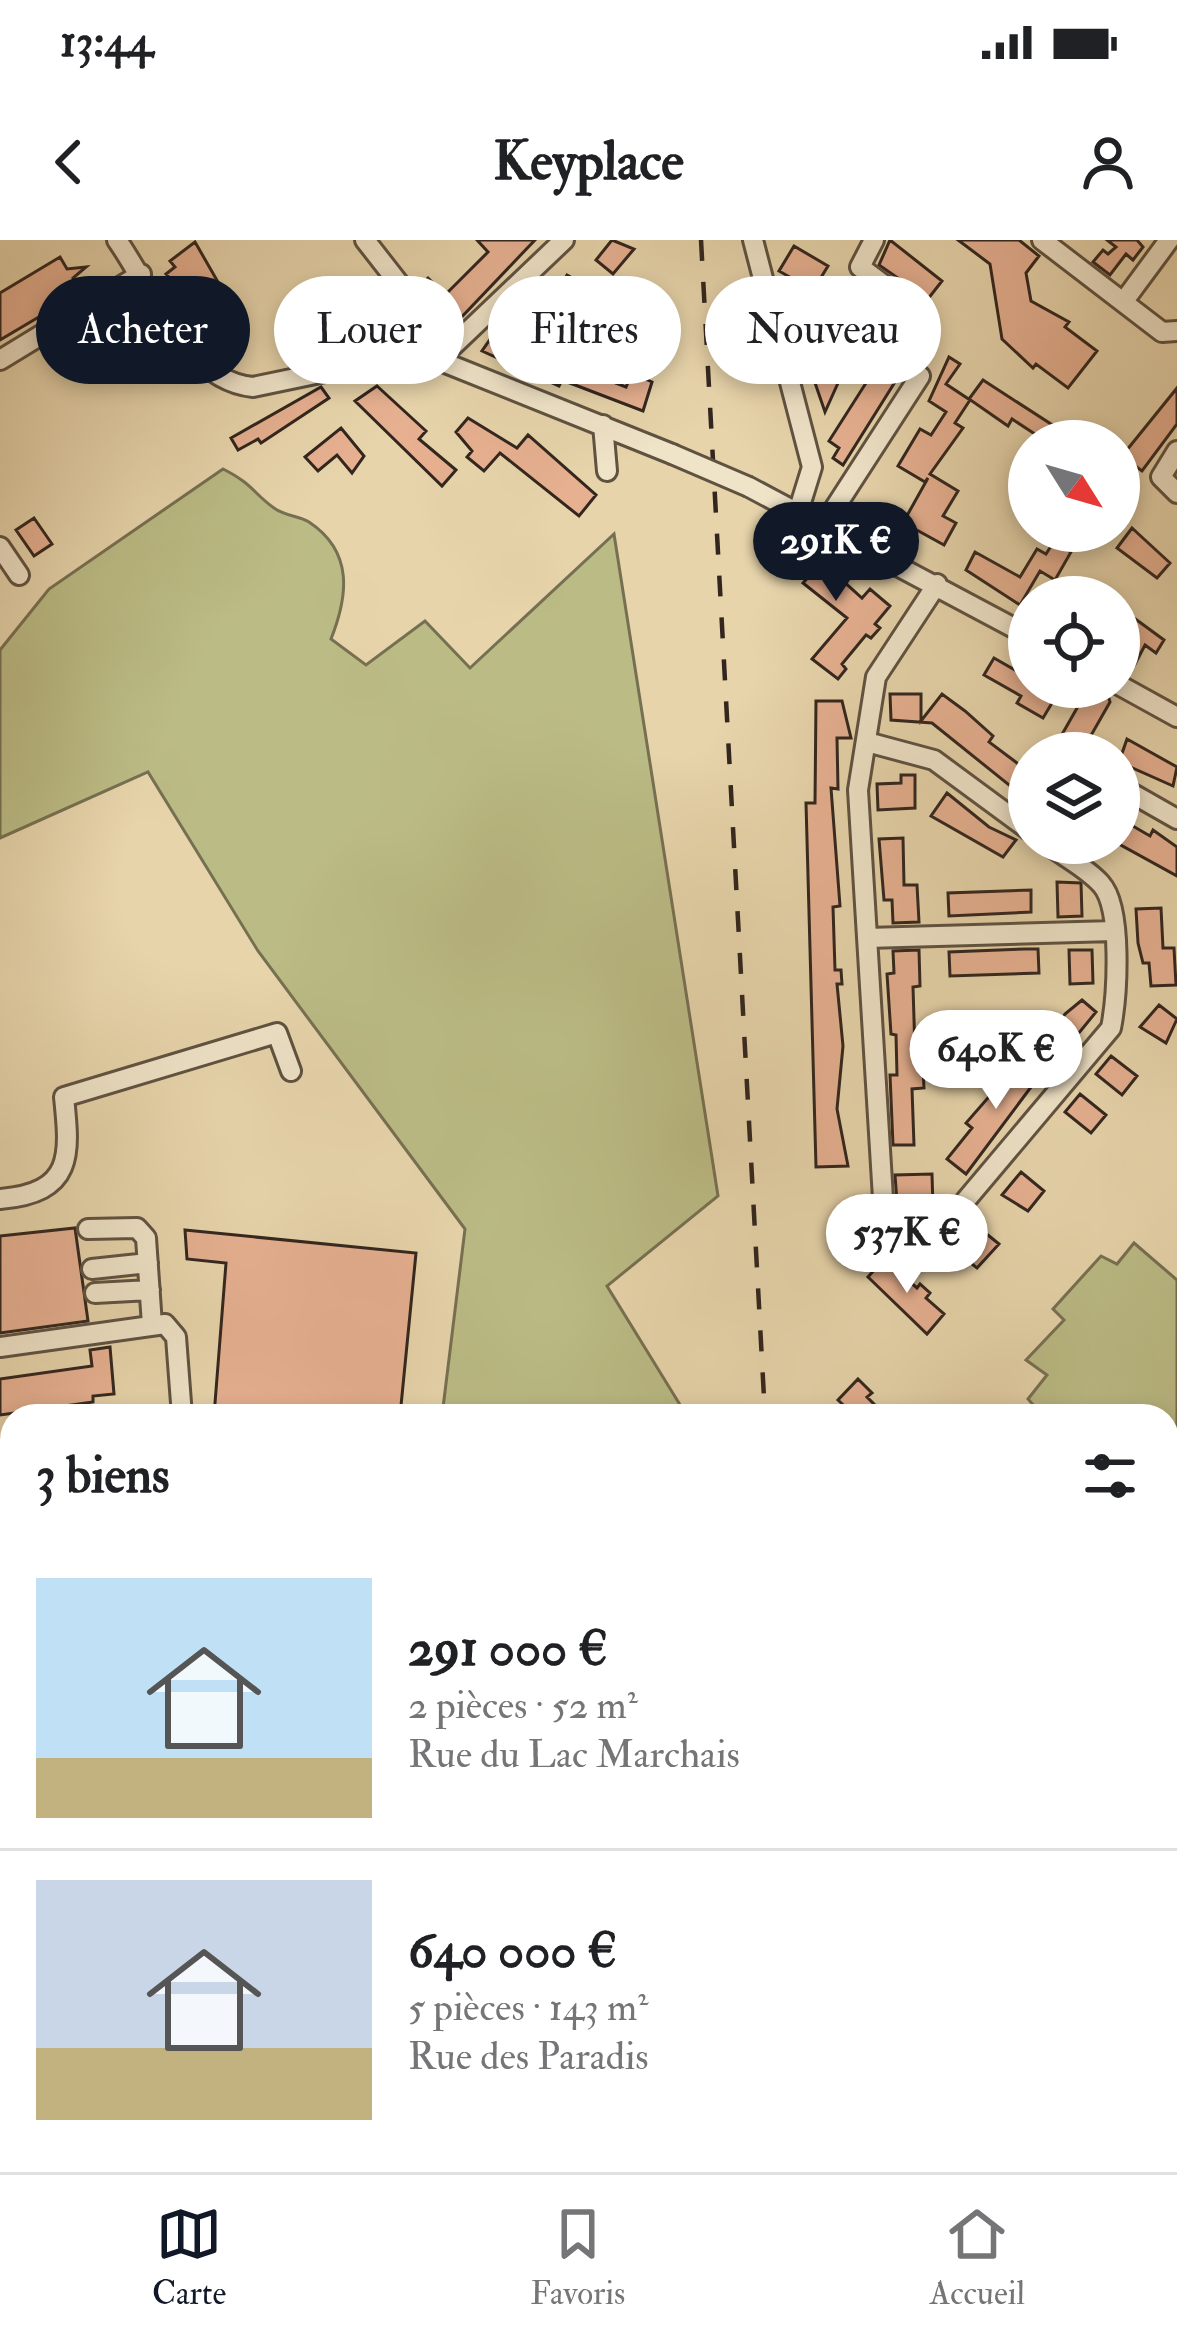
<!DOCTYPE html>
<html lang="fr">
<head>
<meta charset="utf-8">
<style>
	:root { --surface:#fff; --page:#f2f2f2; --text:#202124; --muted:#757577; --line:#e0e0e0; --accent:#111827 }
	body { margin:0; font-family:"IM FELL Double Pica",serif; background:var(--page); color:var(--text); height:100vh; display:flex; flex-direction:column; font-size:45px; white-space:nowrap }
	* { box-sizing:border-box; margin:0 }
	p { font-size:39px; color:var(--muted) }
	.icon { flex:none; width:66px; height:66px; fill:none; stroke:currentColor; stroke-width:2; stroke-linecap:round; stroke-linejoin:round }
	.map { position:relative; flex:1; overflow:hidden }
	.details { position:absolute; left:0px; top:1164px; width:1179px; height:768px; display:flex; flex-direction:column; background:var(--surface); border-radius:36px 36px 0 0; box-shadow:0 6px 18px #0003 }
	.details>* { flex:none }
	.guide { position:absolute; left:36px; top:36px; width:1107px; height:108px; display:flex; gap:24px }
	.needle { width:78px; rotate:127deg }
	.buttons { position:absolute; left:1008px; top:180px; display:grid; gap:24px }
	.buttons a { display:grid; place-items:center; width:132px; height:132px; border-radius:50%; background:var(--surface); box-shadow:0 6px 18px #0003; font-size:60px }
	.price { position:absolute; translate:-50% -102px; padding:0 27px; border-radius:42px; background:#fff; color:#222; font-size:39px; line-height:78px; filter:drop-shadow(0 3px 6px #0008) }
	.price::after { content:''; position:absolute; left:50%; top:72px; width:36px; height:27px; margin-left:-18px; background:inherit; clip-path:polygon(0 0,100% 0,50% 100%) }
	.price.active { background:var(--accent); color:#fff }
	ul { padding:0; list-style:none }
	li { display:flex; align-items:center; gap:36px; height:300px; padding:0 36px }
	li+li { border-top:3px solid var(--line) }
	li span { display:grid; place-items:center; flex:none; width:336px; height:240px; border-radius:0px; color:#555 }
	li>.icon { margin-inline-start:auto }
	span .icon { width:144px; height:144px; fill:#fffc; stroke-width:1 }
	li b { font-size:51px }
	h2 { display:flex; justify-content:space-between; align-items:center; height:144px; padding:0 36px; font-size:51px }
	.chip { padding:0 42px; border-radius:54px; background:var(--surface); box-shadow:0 6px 18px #0003; font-size:42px; line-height:108px }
	.chip.active { background:var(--accent); color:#fff }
	.status { display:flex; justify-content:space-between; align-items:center; height:84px; padding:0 60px; background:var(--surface); direction:ltr }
	.status svg { height:33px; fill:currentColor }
	header { display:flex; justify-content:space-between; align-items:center; height:156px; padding:0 36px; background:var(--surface); font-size:54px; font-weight:700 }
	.menu { display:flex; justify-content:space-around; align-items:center; height:168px; border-top:3px solid var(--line); background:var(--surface); font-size:33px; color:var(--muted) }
	.menu a { display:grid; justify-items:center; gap:6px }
	.menu .active { color:var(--accent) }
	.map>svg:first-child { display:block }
	.green { fill:#bbbb85; stroke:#767052; stroke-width:3 }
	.building { fill:#e6b091; stroke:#32261e; stroke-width:3 }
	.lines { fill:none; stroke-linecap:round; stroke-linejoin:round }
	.minor-casing { stroke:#5f5241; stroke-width:24 }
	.major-casing { stroke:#32261e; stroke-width:27 }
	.minor { stroke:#efe3c8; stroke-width:18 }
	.major { stroke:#e4ba76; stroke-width:21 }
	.rail { stroke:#32261e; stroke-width:4.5; stroke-dasharray:21 21; stroke-linecap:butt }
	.minor-bridge-casing { stroke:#5f5241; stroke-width:24; stroke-linecap:butt }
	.minor-bridge { stroke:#efe3c8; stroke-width:18 }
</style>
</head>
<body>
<div class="status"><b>13:44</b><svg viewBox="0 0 49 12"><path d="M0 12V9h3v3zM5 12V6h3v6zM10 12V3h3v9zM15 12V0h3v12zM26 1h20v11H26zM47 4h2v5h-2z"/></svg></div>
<header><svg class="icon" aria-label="back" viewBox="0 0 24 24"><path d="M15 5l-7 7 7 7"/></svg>Keyplace<svg class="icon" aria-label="person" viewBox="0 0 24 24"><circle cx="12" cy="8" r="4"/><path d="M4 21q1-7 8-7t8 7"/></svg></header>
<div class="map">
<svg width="1177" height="1932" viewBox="0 0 1177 1932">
	<rect width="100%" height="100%" fill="#e7d4ab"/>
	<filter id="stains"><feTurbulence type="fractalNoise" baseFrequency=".00167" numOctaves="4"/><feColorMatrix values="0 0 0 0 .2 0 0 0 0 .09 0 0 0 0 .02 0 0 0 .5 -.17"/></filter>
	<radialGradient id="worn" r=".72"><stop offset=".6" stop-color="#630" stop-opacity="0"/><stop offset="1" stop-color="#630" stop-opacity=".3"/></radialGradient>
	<!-- green -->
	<path class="green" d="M223 229C253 244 253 253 274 268 285 276 299 276 309 282 354 312 348 356 331 399L366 425 425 381 470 428 614 294 718 956 607 1046 682 1168 670 1176H442L465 989 258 711 148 532 0 598V410L49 349Z
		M1134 1003 1177 1040V1233L1167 1226V1176H1043L1028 1159 1047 1135 1026 1120 1064 1080 1053 1069 1101 1016 1117 1024Z
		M90 1920H548L526 1932H55Z"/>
	<!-- building -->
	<path class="building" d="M477 0H535L454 85 419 47 428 38 445 55 488 12Z
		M612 0 634 9 613 34 596 20Z
		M890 0 942 41 928 59 879 25Z
		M958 0H1019L1039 16 1026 33 1031 61 1069 82 1065 87 1097 111 1068 148 1036 124 1033 128 1002 99 990 24Z
		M1107 0H1137L1143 7 1133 20 1126 14 1110 35 1093 22 1103 10 1108 14 1116 7Z
		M195 2 230 63 209 78 186 47 182 51 166 34 175 27 170 21Z
		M794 6 828 26 817 44 839 57 816 93 803 83 810 71 793 60 802 44 779 31Z
		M60 17 67 29 86 27 73 38 81 52 0 100V53Z
		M567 35 589 47 574 73 553 61Z
		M862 45 903 76 888 97 846 66Z
		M533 61 549 71 541 84 571 111 564 123 626 147 632 133 652 142 643 171 562 140 559 146 482 111 498 88 511 91 516 79 521 82Z
		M386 62 400 77 359 108 344 93 368 69 373 74Z
		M949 117 960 124 946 144 970 160 955 183 963 188 930 234 958 251 943 276 956 283 944 305 904 283 895 300 881 291 891 274 904 281 928 238 925 242 898 226 920 189 931 195 946 172 929 161Z
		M880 121 900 134 843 225 833 218 839 208 829 201Z
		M820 124 842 134 825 172 813 137Z
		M983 140 1054 186 1044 200 1012 179 1008 186 969 159Z
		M377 146 426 191 419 199 456 230 442 246 355 161Z
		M321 147 329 158 261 203 258 199 238 210 231 198Z
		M1177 148V184L1142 231 1122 216Z
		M468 178 517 208 528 195 596 255 579 276 500 213 484 231 467 217 472 211 456 192Z
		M341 188 364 216 352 233 337 215 318 231 305 217Z
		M34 278 52 304 34 316 16 290Z
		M788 287 816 304 810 311 862 358 870 349 890 366 875 384 880 388 871 398 866 395 842 424 846 429 838 439 812 419 847 378 803 343 812 333 776 301Z
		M1132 288 1170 323 1157 338 1117 308Z
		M1053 303 1071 312 1055 340 1040 331 1020 365 966 330 975 312 1020 337 1037 309 1046 314Z
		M1119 367 1164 400 1156 413 1145 405 1131 432 1119 425Z
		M994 418 1029 438V447L1058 453 1043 478 1017 463 1021 456 984 435Z
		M1089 447 1107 451 1110 462 1081 513H1070L1056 505Z
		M890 454H921V481L942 454 965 471 993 496 989 502 1029 532V561L932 483 891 480Z
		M816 461H842L851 498H837L838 549 831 548 840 666 833 667 835 730H841L842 744H837L843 806 837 869 848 926 816 927 806 563H815Z
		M1127 499 1177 527 1173 546 1119 522Z
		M901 535H915V568L878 570 877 544 901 543Z
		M947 553 989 587 1016 600 1003 617 931 576Z
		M1119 578 1150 596 1153 590 1177 607V636L1119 604Z
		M903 598 904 645H917L919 682 893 683 892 660H884L879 599Z
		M1057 642 1081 643 1082 676 1058 677Z
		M1031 650V672L949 676 948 653Z
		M1161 668 1163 708H1174L1176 745 1151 746 1149 723H1143L1138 703 1136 669Z
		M1025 709H1038L1039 733 950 736 949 712Z
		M919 710 920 746 913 747 915 811H922L924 848 912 849 914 905H893L890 835H897L896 795 891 794 887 734 894 733 893 711Z
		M1069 710H1092L1093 743 1070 744Z
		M1082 760 1096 772 1065 810 1050 799 1065 774Z
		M1159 765 1177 779 1166 803 1140 787Z
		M987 784 988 809 950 818 949 785Z
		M1028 812 1046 827 966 934 947 919 972 888 966 883Z
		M1111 816 1137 836 1122 855 1096 834Z
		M1080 854 1106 875 1091 893 1065 872Z
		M1021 932 1044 951 1028 971 1002 955Z
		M932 934 933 967 897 962 895 935Z
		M973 983 999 1004 977 1028 958 1013 963 1006 958 1002Z
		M75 988 88 1081 0 1093V996Z
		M185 990 416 1013 400 1176H214L226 1023 187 1019Z
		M884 1019 917 1048 920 1044 930 1053 926 1058 944 1074 927 1094 868 1037Z
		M110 1107 114 1154 93 1156V1162L0 1175V1139L92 1126 90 1110Z
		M858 1139 872 1153 867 1157 886 1176H855L838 1160Z"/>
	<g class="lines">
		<!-- minor casing -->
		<g class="minor-casing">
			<path id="minor" d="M117 0C152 50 186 141 253 147L397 117 438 120 672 214
				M365 0 436 91 438 120
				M753 0 812 227 799 269
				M874 0 860 27 912 66
				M1042 0 1162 92 1177 91
				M1124 61 1169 0
				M0 120 141 34
				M438 120 564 0
				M603 185 607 231
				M1177 211 1161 237 1177 253
				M749 247 1029 396
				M825 283 920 136
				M0 307 19 335
				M937 344 876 437 858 550 885 991 934 998 1111 788C1117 757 1123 668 1101 644 1087 628 1063 616 1046 603
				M1119 445 1177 477
				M867 502 934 520 1029 590
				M1119 546 1177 579
				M867 698 1113 691
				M0 959C74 953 70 915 64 857L277 793 291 831
				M88 989 137 988 146 998 152 1085
				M92 1029 148 1023
				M95 1053 150 1050
				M0 1107 165 1084 176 1097 182 1176
				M1167 1364 1177 1369
				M0 1687 12 1680
				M1167 1752 1177 1749
				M12 1814V1830
				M1167 1856 1177 1843
				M832 1920 833 1932
				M1116 1922 1117 1920"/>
		</g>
		<!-- major casing -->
		<g class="major-casing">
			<path id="major" d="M0 1474 12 1498
				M247 1920 254 1932"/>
		</g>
		<!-- minor -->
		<use href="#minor" class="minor"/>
		<!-- major -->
		<use href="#major" class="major"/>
		<!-- rail -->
		<path class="rail" d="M701 0 765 1176
			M805 1920V1932"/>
		<!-- minor-bridge casing -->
		<g class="minor-bridge-casing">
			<path id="minor-bridge" d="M672 214 749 247"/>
		</g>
		<!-- minor-bridge -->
		<use href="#minor-bridge" class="minor-bridge"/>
	</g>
	<rect width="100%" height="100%" filter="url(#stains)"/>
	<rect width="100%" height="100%" fill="url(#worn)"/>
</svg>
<div class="buttons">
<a><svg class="needle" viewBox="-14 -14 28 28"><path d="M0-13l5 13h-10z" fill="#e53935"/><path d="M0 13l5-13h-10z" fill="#757577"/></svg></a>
<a><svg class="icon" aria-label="locate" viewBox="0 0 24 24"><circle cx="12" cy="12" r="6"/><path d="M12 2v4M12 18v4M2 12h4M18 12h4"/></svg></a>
<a><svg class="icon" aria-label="layers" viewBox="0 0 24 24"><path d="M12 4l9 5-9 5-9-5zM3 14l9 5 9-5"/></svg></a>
</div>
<b class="price active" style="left:836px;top:364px">291K €</b>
<b class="price" style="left:996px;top:872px">640K €</b>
<b class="price" style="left:907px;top:1056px">537K €</b>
<div class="guide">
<a class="chip active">Acheter</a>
<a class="chip">Louer</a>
<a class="chip">Filtres</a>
<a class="chip">Nouveau</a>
</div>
<section class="details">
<h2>3 biens<svg class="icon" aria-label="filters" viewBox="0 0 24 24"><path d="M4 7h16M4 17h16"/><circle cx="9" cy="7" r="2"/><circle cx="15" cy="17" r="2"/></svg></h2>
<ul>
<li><span style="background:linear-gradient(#bfe0f5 75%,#c2b280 0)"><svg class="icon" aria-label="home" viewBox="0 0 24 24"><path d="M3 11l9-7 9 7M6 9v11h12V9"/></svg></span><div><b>291 000 €</b><p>2 pièces · 52 m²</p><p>Rue du Lac Marchais</p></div></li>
<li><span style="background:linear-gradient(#c9d6e8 70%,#c2b280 0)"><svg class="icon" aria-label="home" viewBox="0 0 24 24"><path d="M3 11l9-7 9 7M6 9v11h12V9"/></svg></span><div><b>640 000 €</b><p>5 pièces · 143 m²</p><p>Rue des Paradis</p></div></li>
</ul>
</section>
</div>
<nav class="menu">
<a class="active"><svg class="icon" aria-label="map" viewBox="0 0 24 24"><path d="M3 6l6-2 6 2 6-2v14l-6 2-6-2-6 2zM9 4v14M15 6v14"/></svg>Carte</a>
<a><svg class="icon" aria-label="saved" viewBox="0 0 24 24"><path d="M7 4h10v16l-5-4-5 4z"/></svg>Favoris</a>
<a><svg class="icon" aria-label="home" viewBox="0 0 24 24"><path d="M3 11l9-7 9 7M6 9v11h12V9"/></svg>Accueil</a>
</nav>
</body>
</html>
